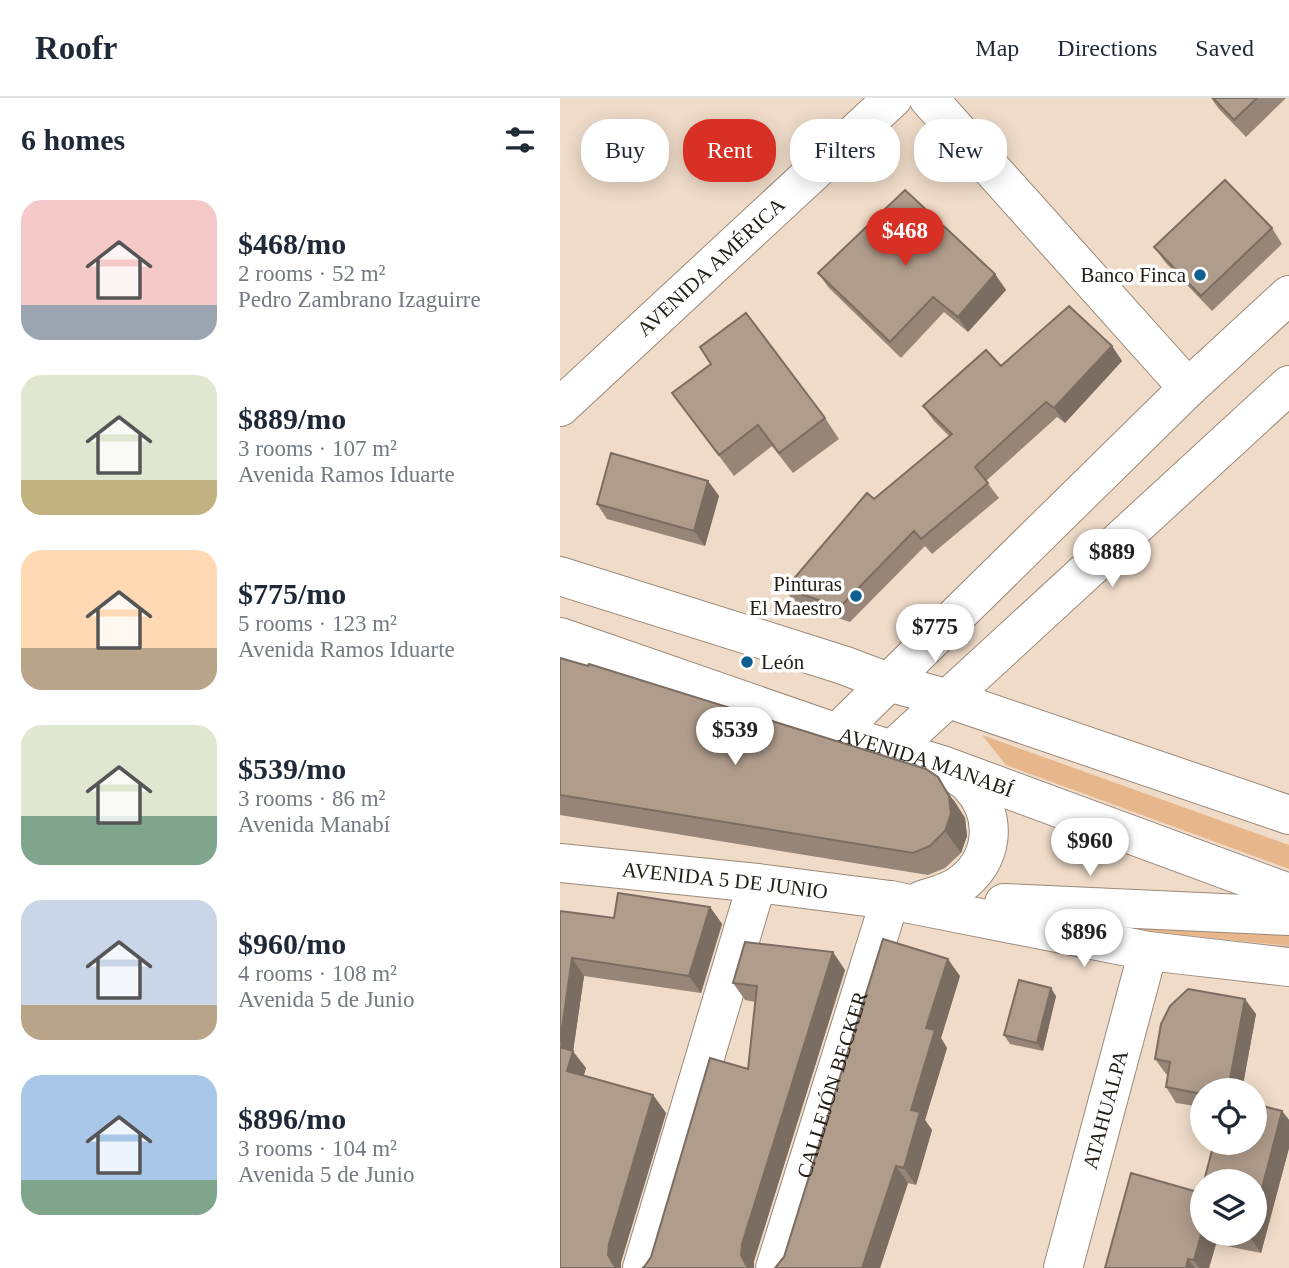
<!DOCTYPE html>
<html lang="en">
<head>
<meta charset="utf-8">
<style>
	:root { --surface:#fff; --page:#f6f6f7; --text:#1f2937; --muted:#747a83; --line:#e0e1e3; --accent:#d93025 }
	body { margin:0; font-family:Georgia,serif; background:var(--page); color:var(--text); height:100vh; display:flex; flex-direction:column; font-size:26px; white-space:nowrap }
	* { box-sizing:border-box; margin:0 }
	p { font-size:23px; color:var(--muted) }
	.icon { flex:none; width:38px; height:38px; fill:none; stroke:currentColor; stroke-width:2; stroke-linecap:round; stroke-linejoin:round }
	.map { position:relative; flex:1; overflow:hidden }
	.details { display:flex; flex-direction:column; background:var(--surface); width:560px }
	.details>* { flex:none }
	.top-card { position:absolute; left:21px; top:21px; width:602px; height:63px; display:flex; gap:14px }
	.fabs { position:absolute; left:630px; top:980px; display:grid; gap:14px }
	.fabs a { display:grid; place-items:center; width:77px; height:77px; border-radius:50%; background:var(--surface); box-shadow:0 4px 18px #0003; font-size:35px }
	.price { position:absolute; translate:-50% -60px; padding:0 16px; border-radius:24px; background:#fff; color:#222; font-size:23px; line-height:46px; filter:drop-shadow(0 2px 4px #0008) }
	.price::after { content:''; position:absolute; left:50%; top:42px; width:21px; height:16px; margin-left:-10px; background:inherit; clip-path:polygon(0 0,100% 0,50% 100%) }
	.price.selected { background:var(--accent); color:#fff }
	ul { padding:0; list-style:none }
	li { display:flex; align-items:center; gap:21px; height:175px; padding:0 21px }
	li span { display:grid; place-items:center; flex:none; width:196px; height:140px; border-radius:21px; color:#555 }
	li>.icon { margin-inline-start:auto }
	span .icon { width:84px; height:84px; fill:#fffc; stroke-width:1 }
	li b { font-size:30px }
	h2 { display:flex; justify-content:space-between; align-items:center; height:84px; padding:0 21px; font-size:30px }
	.pill { padding:0 24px; border-radius:28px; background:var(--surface); box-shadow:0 4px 18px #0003; font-size:24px; line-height:63px }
	.pill.selected { background:var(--accent); color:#fff }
	header { display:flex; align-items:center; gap:42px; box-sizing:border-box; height:98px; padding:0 35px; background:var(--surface); border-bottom:2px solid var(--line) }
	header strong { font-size:33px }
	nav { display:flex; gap:38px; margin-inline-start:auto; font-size:24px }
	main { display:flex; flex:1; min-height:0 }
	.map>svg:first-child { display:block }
	.green { fill:#e7b78b }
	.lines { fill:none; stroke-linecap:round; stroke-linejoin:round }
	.street-casing { stroke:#9b8877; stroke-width:40 }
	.secondary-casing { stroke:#9b8877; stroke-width:40 }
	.street { stroke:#fff; stroke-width:38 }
	.secondary { stroke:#fff; stroke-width:38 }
	.wall { fill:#978678 }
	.shaded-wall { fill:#7b6d61 }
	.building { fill:#b09c8b; stroke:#7b6d61; stroke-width:2 }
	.poi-dot { fill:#0e5e90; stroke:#fff; stroke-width:2.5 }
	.labels { text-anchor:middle; stroke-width:7; stroke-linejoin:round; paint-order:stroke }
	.street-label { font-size:21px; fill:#241d16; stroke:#fff }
	.poi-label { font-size:21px; fill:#241d16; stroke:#fff; text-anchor:end }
</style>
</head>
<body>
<header>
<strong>Roofr</strong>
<nav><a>Map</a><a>Directions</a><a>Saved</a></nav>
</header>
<main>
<section class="details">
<h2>6 homes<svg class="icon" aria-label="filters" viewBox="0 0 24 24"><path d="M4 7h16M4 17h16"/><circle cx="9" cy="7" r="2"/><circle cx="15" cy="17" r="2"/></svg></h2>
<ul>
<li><span style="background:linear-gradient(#f6c9c9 75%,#9aa5b1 0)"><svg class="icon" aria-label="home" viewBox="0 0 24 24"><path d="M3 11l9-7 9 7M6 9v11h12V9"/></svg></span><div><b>$468/mo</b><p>2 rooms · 52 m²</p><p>Pedro Zambrano Izaguirre</p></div></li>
<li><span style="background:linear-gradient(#dfe7d0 75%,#c2b280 0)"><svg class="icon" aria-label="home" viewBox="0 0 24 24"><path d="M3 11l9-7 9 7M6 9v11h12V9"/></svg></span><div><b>$889/mo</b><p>3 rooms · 107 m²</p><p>Avenida Ramos Iduarte</p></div></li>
<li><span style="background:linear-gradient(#ffd9b3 70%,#b9a48a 0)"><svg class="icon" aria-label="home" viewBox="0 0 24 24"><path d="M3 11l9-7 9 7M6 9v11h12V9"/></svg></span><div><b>$775/mo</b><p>5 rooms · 123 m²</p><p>Avenida Ramos Iduarte</p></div></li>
<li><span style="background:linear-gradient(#dfe7d0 65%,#7fa58c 0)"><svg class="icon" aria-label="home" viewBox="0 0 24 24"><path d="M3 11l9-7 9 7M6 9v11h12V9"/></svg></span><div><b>$539/mo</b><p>3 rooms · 86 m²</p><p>Avenida Manabí</p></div></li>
<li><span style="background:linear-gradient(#c9d6e8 75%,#b9a48a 0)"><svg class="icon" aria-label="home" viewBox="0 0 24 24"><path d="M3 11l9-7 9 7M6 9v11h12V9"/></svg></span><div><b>$960/mo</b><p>4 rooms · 108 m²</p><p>Avenida 5 de Junio</p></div></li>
<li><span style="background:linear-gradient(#a9c7e8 75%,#7fa58c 0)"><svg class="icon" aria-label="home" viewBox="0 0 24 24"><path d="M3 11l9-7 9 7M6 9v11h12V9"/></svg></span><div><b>$896/mo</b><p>3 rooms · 104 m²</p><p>Avenida 5 de Junio</p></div></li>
</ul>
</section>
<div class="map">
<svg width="729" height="1170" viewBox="0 0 729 1170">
	<rect width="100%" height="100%" fill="#efdbc8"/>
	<!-- green -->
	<path class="green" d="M422 637 729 747V771L446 667Z
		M535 828 729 836V848Z"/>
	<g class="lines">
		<!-- street casing -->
		<g class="street-casing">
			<g id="street">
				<path d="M368 0 628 290"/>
				<path d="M277 635 628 290 729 197"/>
				<path d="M333 651 729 287"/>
				<path d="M82 1170 197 785"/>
				<path id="s1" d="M215 1170 330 802"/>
				<path id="s2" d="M503 1170 588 853"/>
			</g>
		</g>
		<!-- secondary casing -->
		<g class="secondary-casing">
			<g id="secondary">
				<path id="s3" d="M0 309 333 0"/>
				<path d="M0 478 283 567 328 584 389 601 729 717"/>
				<path id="s4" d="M0 539 277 635 385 668 729 795"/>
				<path id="s5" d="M0 765 197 785 330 802 588 853 729 869"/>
				<path d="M362 802C374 798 387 795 398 788 434 764 439 719 410 687 405 682 398 678 393 674"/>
				<path d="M444 805 729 818"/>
			</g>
		</g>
		<!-- street -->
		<use href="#street" class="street"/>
		<!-- secondary -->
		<use href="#secondary" class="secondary"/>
	</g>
	<!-- wall -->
	<path class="wall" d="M651 0H726L686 39 659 11Z
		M712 130 722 146 652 213 605 164 594 149Z
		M258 175 435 176 446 192 408 234 384 214 341 260 269 190Z
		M552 248 562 263 505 325 497 319 426 383 439 400 372 456 365 448 290 524 235 506 225 491 314 401 389 338 374 323 363 308 441 268Z
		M112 295 265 320 279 341 233 375 212 348 174 378Z
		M148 383 159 398 145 448 47 421 37 406Z
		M0 560 394 702 405 720 407 738 401 755 385 770 368 777 0 717Z
		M150 809 162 826 141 895 24 878 13 953 26 970 23 978 93 997 106 1015 61 1164 0 1170V813L54 820Z
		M285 872 194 1163 84 1169 91 1159 188 971 195 904 185 902 173 885Z
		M400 878 381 940 387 950 365 1022 372 1032 356 1087 348 1085 320 1170H215L217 1169Z
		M496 898 483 953 450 946 444 937Z
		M696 916 682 992H642V1009L616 1005 606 989 608 977 606 976 595 961Z
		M722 1013 729 1022V1050L701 1155 656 1146 649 1170H545L642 1136H695Z"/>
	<!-- shaded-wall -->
	<path class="shaded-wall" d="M435 176 446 192 408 234 398 219Z
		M552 248 562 263 505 325 494 310Z
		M148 383 159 398 145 448 134 433Z
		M378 679 405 720 407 738 401 755 385 733Z
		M150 809 162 826 141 895 129 878Z
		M273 854 285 872 194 1163V1170H189L181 1157 182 1146Z
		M12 860 24 878 13 954 26 970 20 991 7 973 0 950Z
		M388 861 400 878 381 940 387 950 365 1022 372 1032 356 1087 344 1070 351 1012 366 930Z
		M491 890 496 898 483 953 477 945Z
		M685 901 696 916 682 992H668Z
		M93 997 106 1015 61 1164V1170H56L48 1157 49 1146Z
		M722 1013 729 1022V1050L701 1155 689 1138 690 1136H695V1117Z
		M336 1068 348 1085 320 1170H302Z
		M642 1133V1136H649L656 1146 649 1170H639L634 1162Z
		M628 1161 635 1170H626Z"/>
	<!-- building -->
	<path class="building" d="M653 0H697L674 22Z
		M665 82 712 130 641 198 594 149Z
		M345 92 435 176 398 219 373 199 330 244 258 175Z
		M509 208 552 248 494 310 486 304 415 369 428 385 361 441 354 433 280 509 225 491 307 395 314 401 392 336 363 308 426 252 441 268Z
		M186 215 265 320 219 355 198 327 159 357 112 295 151 266 140 249Z
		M51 355 148 383 134 433 37 406Z
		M0 560 28 568 29 566 366 671 378 679 389 698 391 716 385 733 370 748 353 755 0 697Z
		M58 795 150 809 129 878 12 860 0 944V813L54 820Z
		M323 841 388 861 366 930 375 932 351 1012 360 1014 344 1070 336 1068 302 1170H215L224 1159Z
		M185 844 273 854 182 1146 181 1157 186 1167 191 1170H82L84 1169 91 1159 150 960 188 971 197 888 173 885Z
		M459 882 491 890 477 945 444 937Z
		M628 891 685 901 668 992H642V996L606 989 610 964 595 961 601 926 610 908Z
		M0 949 13 953 7 973 93 997 49 1146 48 1157 54 1167 58 1170H0Z
		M695 1006 722 1013 695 1117V1083H644L654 1045H695Z
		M571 1075 641 1095 642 1091V1133L634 1162 628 1161 626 1170H545Z"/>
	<!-- markers -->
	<g class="poi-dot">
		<circle cx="640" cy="177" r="7"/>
		<circle cx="296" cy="498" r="7"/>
		<circle cx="187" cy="564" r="7"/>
	</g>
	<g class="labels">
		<!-- street labels -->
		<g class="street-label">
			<text dy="7" stroke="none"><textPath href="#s3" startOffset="206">AVENIDA AMÉRICA</textPath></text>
			<text dy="7" stroke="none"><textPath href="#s4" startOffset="387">AVENIDA MANABÍ</textPath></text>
			<text dy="7" stroke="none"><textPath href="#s5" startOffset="166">AVENIDA 5 DE JUNIO</textPath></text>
			<text dy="7" stroke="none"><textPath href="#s1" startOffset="192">CALLEJÓN BECKER</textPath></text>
			<text dy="7" stroke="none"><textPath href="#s2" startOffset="164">ATAHUALPA</textPath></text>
		</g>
		<!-- poi labels -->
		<g class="poi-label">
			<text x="626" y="184">Banco Finca</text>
			<text x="282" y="493">Pinturas<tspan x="282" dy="24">El Maestro</tspan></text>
			<text x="201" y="571" text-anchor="start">León</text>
		</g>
	</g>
</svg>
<div class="fabs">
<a><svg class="icon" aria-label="locate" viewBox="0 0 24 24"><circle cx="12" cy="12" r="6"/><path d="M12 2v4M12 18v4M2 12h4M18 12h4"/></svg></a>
<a><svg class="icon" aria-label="layers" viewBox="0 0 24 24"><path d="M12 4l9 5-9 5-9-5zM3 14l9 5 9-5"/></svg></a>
</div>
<b class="price selected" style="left:345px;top:170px">$468</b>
<b class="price" style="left:552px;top:491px">$889</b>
<b class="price" style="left:375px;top:566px">$775</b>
<b class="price" style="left:175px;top:669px">$539</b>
<b class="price" style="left:530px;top:780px">$960</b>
<b class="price" style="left:524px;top:871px">$896</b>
<div class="top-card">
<a class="pill">Buy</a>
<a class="pill selected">Rent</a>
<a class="pill">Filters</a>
<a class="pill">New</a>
</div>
</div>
</main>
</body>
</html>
